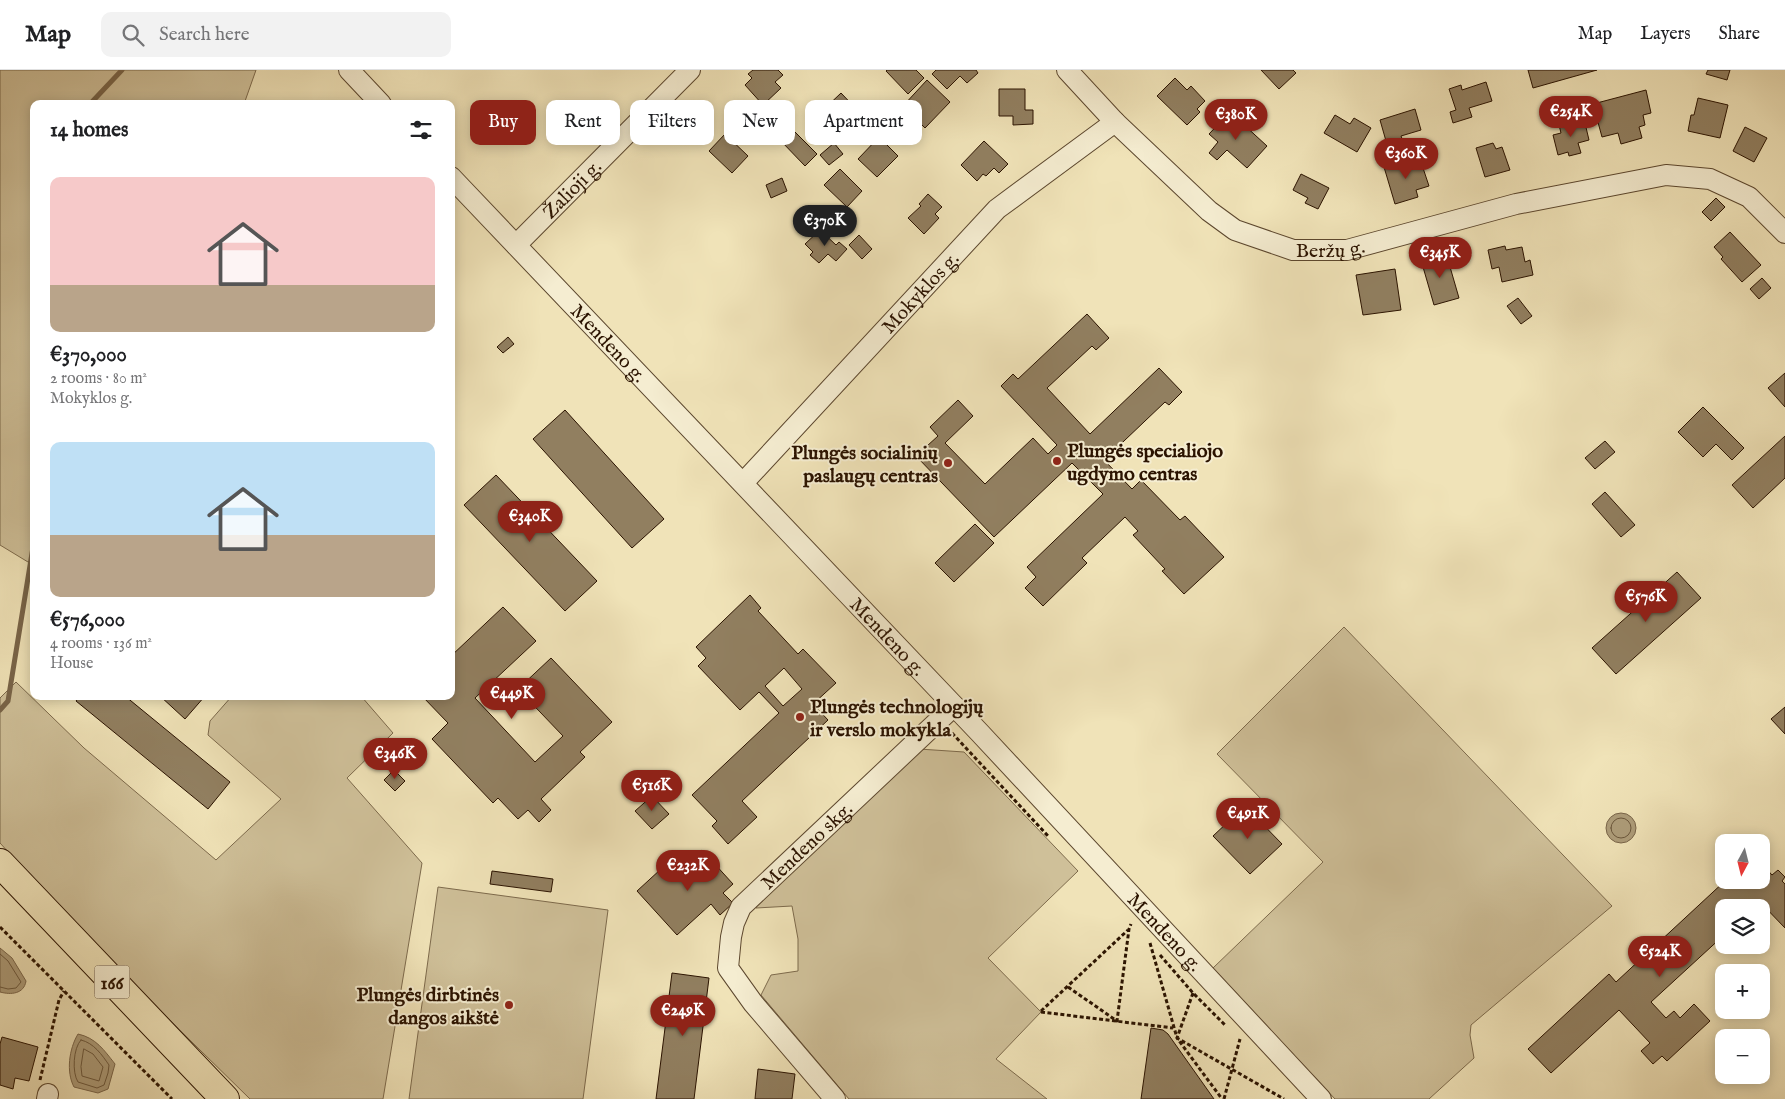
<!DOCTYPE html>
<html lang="en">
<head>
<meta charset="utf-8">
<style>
	:root { --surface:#fff; --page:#f2f2f2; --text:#202124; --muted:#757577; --line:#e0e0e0; --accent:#8f2418 }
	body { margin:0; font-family:"IM FELL English",serif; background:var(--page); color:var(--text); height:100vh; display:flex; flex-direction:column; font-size:19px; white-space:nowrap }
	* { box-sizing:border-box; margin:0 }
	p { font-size:16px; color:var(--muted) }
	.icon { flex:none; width:28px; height:28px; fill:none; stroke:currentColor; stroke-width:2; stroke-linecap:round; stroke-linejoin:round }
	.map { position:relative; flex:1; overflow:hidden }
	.side { position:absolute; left:30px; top:30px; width:425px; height:600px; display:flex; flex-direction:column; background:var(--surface); border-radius:10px; box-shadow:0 2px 12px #0003 }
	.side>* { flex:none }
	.hud { position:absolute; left:470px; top:30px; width:475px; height:45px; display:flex; gap:10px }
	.needle { width:32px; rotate:187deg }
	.buttons { position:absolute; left:1715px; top:764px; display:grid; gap:10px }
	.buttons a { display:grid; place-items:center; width:55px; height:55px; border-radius:10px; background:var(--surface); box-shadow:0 2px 12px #0003; font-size:25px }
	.price { position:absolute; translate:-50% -42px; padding:0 11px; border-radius:18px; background:var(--accent); color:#fff; font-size:16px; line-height:32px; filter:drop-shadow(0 1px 2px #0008) }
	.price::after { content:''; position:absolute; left:50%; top:30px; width:15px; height:11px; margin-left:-8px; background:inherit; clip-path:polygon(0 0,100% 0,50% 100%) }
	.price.current { background:#222; color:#fff }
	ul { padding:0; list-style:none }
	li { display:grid; align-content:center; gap:10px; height:265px; padding:0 20px }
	li span { display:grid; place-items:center; height:155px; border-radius:10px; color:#555 }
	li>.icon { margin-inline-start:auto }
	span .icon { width:90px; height:90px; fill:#fffc; stroke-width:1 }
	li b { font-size:21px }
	h2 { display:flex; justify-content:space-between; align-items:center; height:60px; padding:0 20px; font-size:21px }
	.chip { padding:0 18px; border-radius:10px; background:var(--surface); box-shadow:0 2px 12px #0003; font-size:18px; line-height:45px }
	.chip.current { background:var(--accent); color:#fff }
	header { display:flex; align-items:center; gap:30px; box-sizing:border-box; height:70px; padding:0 25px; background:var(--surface); border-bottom:1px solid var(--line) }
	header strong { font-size:24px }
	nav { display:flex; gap:28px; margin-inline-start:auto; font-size:18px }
	.search { width:350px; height:45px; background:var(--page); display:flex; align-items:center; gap:12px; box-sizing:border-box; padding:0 18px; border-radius:10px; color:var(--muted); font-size:19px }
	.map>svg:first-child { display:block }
	.green { fill:#cfc099; stroke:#7d6a4c }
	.water { fill:#ad9c79; stroke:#796549 }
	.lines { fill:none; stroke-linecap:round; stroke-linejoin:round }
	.shore { stroke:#6c583c; stroke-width:1 }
	.stream { stroke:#796549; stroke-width:5 }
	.building { fill:#917f60; stroke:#2b1300; fill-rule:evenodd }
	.street-casing { stroke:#5c472e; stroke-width:22 }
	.primary-casing { stroke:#2b1300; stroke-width:30 }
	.path { stroke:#2b1300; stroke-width:3; stroke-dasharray:4 2.5; stroke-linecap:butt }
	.street { stroke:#f5edd1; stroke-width:20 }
	.primary { stroke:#f0e3b8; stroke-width:28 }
	.poi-dot { fill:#8f2418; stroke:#f5edd1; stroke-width:2 }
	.labels { text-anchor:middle; stroke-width:4; stroke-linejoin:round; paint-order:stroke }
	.shield { fill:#f5edd1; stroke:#68543f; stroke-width:1 }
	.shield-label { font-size:19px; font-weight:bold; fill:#2b1300 }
	.street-label { font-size:20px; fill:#2b1300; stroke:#f5edd1 }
	.poi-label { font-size:20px; font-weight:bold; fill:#2b1300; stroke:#f5edd1; text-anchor:start }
</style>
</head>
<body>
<header>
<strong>Map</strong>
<div class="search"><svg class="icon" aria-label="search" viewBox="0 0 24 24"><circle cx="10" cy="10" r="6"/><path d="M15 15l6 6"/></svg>Search here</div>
<nav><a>Map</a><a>Layers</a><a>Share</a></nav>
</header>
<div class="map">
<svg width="1785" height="1029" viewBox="0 0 1785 1029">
	<rect width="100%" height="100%" fill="#f0e3b8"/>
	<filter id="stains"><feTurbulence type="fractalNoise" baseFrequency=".004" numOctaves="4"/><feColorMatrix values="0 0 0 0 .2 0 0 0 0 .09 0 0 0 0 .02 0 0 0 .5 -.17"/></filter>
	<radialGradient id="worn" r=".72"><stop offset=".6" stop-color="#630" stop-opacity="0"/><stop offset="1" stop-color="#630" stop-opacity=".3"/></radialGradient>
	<!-- green -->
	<path class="green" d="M0 0H256L244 34H34V486L28 492 0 475Z
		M1344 557 1612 836 1471 955 1470 965 1474 988 1429 1029H1335L1213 898 1323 792 1217 684Z
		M16 612 84 678 216 790 281 729 208 665 210 651 232 626H361L393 663 347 708 422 793 383 1029H250L99 881 0 773V628Z
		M919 679 964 682 1078 801 988 888 1041 942 996 989 1047 1029H849L761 925 771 905 798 901V869L792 836 756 838V831Z
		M438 817 608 840 583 1029H409Z"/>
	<!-- water -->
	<path class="water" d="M1606 758a15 15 0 1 1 30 0a15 15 0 1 1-30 0Z
		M0 878 12 888 26 911C24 924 11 925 0 922Z
		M78 964C96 968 104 980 115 994L108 1019 98 1023 74 1017C66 1002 69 979 78 964Z"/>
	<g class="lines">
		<!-- shore -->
		<path class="shore" d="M1611 758a10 10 0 1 1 20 0a10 10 0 1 1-20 0Z
			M0 884 8 891 21 912 16 918 8 919 0 917
			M81 970C94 973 102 985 109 995L108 1003 104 1015 97 1018 78 1012C72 1003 73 978 81 970Z
			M84 979 93 984 103 997 99 1011 82 1006 81 997Z"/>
		<!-- stream -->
		<path class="stream" d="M90 34 122 0
			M0 640 8 631 34 471"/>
	</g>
	<!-- building -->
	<path class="building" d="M753 0H778L783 5 775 12 781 18 763 35 745 15 752 8 748 4Z
		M887 0H916L924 8 908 24 886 1Z
		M936 0H976L978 3 967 13 960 6 947 19 932 4Z
		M1261 0H1293L1296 3 1279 19Z
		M1528 0H1597L1533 18Z
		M1708 0H1730L1727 10 1706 4Z
		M1175 8 1187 20 1191 16 1205 31 1197 39 1200 42 1187 55 1157 26Z
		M927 10 950 32 925 58 903 36Z
		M1486 12 1492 31 1469 38 1472 47 1453 53 1450 42 1456 40 1449 19 1461 15 1462 20Z
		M999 19H1025V40H1033V54L1013 55V46H999Z
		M1646 20 1651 43 1643 45 1645 55 1639 57 1642 68 1621 74 1618 63 1602 67 1593 34Z
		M841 23 862 45 840 66 819 44Z
		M1698 28 1728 35 1720 68 1688 61 1691 45H1694Z
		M1415 39 1421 60 1401 66 1404 74 1388 78 1380 50Z
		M1230 42 1267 76 1247 98 1227 80 1217 90 1209 83 1218 72 1209 64Z
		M1335 45 1350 54 1354 48 1371 58 1357 82 1324 63Z
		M1584 49 1589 70 1578 73 1581 83 1569 86 1568 82 1558 85 1553 65 1561 63 1559 55Z
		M1745 57 1767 68 1754 92 1733 81Z
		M792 59 817 84 805 96 780 70Z
		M725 64 748 86 732 103 709 81Z
		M879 67 898 86 877 107 858 89Z
		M984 71 1008 94 999 103 994 98 986 106 983 104 977 111 961 95Z
		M834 73 843 84 829 95 820 85Z
		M1493 73 1496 79 1502 77 1510 100 1485 107 1476 78Z
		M1413 88 1415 94 1421 92 1429 116 1416 120 1418 127 1395 134 1384 97Z
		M840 99 862 121 847 137 824 115Z
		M1301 104 1329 118 1318 139 1305 133 1308 128 1293 120Z
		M782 108 787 121 771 128 766 115Z
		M928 124 942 137 935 144 939 148 924 164 908 148 921 136 919 134Z
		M1716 128 1725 137 1711 151 1702 142Z
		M820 160 836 175 839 172 847 179 836 191 828 184 819 193 810 185 813 182 805 174Z
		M1730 162 1761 195 1742 212 1721 189 1723 187 1714 177Z
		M859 165 872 179 862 189 849 175Z
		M1505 176 1506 180 1522 177 1525 192 1530 190 1533 205 1502 212 1499 197 1492 199 1488 180Z
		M1446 183 1459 228 1434 235 1421 190Z
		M1395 199 1401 240 1363 245 1356 205Z
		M1762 208 1771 218 1759 229 1750 219Z
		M1518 228 1532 246 1521 254 1507 236Z
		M1087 244 1109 268 1096 280 1092 276 1047 318 1090 364 1159 298 1182 322 1169 335 1165 332 1104 390 1132 419 1141 410 1180 450 1185 446 1224 487 1184 524 1162 501 1165 499 1133 465 1138 461 1125 447 1082 488 1087 493 1043 536 1025 518 1036 507 1027 497 1103 424 1072 393 994 467 916 386 938 366 930 357 958 330 973 346 945 373 985 414 1033 368 1048 384 1057 375 1001 316 1013 304 1018 309Z
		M508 267 514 274 503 283 497 277Z
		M1785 303V337L1768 318Z
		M1703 337 1744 378 1732 390 1716 374 1703 387 1678 362Z
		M565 340 664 449 632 478 533 369Z
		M1785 366V408L1753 438 1732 415Z
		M1605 371 1615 382 1595 399 1585 388Z
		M496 405 597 511 565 541 464 435Z
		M1605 422 1635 455 1621 467 1592 434Z
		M975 454 994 473 954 512 935 493Z
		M1677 502 1701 528 1616 604 1592 578Z
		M750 525 761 538 758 541 798 584 803 579 836 613 813 634 828 650 742 731 757 747 728 774 712 756 717 751 692 725 779 643 759 622 740 640 698 596 706 588 696 577ZM784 598 802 619 783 636 765 616Z
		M503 537 536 571 475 628 535 692 563 666 518 619 551 588 612 652 580 682 585 687 541 729 551 740 539 752 528 740 518 749 498 728 493 733 432 669 448 653 422 626H451V586Z
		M80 626H125L230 712 208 739 76 631Z
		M160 626H205L185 649Z
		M1785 637V664L1771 649Z
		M394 700 405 711 395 721 384 710Z
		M652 726 669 744 652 759 635 741Z
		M1245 736 1282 774 1250 804 1213 766Z
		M702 780 733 814 723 823 733 833 720 845 711 834 677 865 637 821 661 799 670 809Z
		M1762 794 1772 805 1778 800 1785 807 1782 811 1785 814V858L1760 832 1754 838H1724V865L1651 932 1666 948 1674 941 1680 948 1694 934 1710 951 1667 991 1662 986 1653 994 1641 981 1650 973 1619 940 1551 1003 1528 979 1609 904 1616 912 1726 810H1761Z
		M492 801 553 809 551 822 490 814Z
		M672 903 709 908 694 1029H656Z
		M1151 958 1163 960 1168 964 1214 1029H1141Z
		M2 967 38 977 29 1011 15 1008 13 1019 0 1015V974Z
		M758 999 795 1004 792 1029H755Z"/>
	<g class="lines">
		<!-- street casing -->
		<g class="street-casing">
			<g id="street">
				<path d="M349 0 381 34"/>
				<path id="s1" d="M1067 0 1115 52 1209 141 1235 160 1293 180H1347L1516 134 1666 105 1710 109 1749 127 1785 163"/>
				<path id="s2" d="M451 107 979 662 1321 1029"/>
				<path id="s3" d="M516 175 690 0"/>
				<path id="s4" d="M743 413 997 139 1115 52"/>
				<path d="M47 1029 48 1024"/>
				<path id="s5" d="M835 1029 753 933 728 898 731 867 734 853 741 837 954 636"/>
			</g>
		</g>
		<!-- primary casing -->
		<g class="primary-casing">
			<path id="primary" d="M0 793 225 1029"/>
		</g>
		<!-- path -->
		<path class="path" d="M952 663 1048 766
			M0 857 172 1029
			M1150 873 1177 968 1284 1029
			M1160 885 1193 923 1226 956
			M1068 917 1117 951 1129 859 1131 854
			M1193 923 1177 968 1222 1029
			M1041 941 1128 860
			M1041 942 1173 958
			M40 1010 59 930 64 921
			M1224 1029 1240 969"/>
		<!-- street -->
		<use href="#street" class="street"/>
		<!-- primary -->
		<use href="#primary" class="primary"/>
	</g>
	<!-- markers -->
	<g class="poi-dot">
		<circle cx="1057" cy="391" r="5"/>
		<circle cx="948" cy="393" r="5"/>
		<circle cx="800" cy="647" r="5"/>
		<circle cx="509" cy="935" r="5"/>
	</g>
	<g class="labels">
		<!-- shield labels -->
		<rect class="shield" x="94.5" y="895.5" width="35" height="33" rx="4"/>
		<g class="shield-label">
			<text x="112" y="919">166</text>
		</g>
		<!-- street labels -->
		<g class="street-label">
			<text dy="7" stroke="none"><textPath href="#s3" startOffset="79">Žalioji g.</textPath></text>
			<text dy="7" stroke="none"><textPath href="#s1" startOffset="331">Beržų g.</textPath></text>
			<text dy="7" stroke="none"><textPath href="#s4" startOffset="260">Mokyklos g.</textPath></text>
			<text dy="7" stroke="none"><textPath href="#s2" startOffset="229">Mendeno g.</textPath></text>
			<text dy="7" stroke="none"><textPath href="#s2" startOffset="634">Mendeno g.</textPath></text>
			<text dy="7" stroke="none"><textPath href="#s5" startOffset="322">Mendeno skg.</textPath></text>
			<text dy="7" stroke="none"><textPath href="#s2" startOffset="1039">Mendeno g.</textPath></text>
		</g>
		<!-- poi labels -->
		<g class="poi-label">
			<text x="1067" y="387">Plungės specialiojo<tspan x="1067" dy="23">ugdymo centras</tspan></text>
			<text x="938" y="389" text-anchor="end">Plungės socialinių<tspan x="938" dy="23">paslaugų centras</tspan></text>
			<text x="810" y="643">Plungės technologijų<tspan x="810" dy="23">ir verslo mokykla</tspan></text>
			<text x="499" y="931" text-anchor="end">Plungės dirbtinės<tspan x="499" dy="23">dangos aikštė</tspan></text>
		</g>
	</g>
	<rect width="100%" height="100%" filter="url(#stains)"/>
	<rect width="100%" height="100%" fill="url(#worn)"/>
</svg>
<div class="buttons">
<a><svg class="needle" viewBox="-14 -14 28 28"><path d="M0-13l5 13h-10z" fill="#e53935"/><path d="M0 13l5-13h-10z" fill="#757577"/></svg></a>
<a><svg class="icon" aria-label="layers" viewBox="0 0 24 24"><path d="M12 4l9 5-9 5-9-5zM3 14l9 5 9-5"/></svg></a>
<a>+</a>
<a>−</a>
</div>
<b class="price" style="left:1571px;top:68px">€254K</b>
<b class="price" style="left:1236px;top:71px">€380K</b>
<b class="price" style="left:1406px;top:110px">€360K</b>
<b class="price current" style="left:825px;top:177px">€370K</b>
<b class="price" style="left:1440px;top:209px">€345K</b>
<b class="price" style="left:530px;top:473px">€340K</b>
<b class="price" style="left:1646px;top:553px">€576K</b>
<b class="price" style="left:512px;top:650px">€449K</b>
<b class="price" style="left:395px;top:710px">€346K</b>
<b class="price" style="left:652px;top:742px">€516K</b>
<b class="price" style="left:1248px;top:770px">€491K</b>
<b class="price" style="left:688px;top:822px">€232K</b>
<b class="price" style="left:1660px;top:908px">€524K</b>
<b class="price" style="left:683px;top:967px">€249K</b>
<div class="hud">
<a class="chip current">Buy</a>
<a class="chip">Rent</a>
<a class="chip">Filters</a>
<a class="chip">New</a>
<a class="chip">Apartment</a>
</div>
<section class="side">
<h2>14 homes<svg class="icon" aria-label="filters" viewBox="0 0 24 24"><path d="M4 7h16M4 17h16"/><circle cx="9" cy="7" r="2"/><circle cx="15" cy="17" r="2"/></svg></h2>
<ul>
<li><span style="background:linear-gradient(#f6c9c9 70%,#b9a48a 0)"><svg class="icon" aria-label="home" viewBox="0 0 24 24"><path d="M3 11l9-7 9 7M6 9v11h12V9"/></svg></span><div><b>€370,000</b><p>2 rooms · 80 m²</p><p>Mokyklos g.</p></div></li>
<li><span style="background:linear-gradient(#bfe0f5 60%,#b9a48a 0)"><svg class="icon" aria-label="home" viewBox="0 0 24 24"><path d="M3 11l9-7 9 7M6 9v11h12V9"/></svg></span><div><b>€576,000</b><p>4 rooms · 136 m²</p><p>House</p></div></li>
</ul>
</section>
</div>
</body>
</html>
